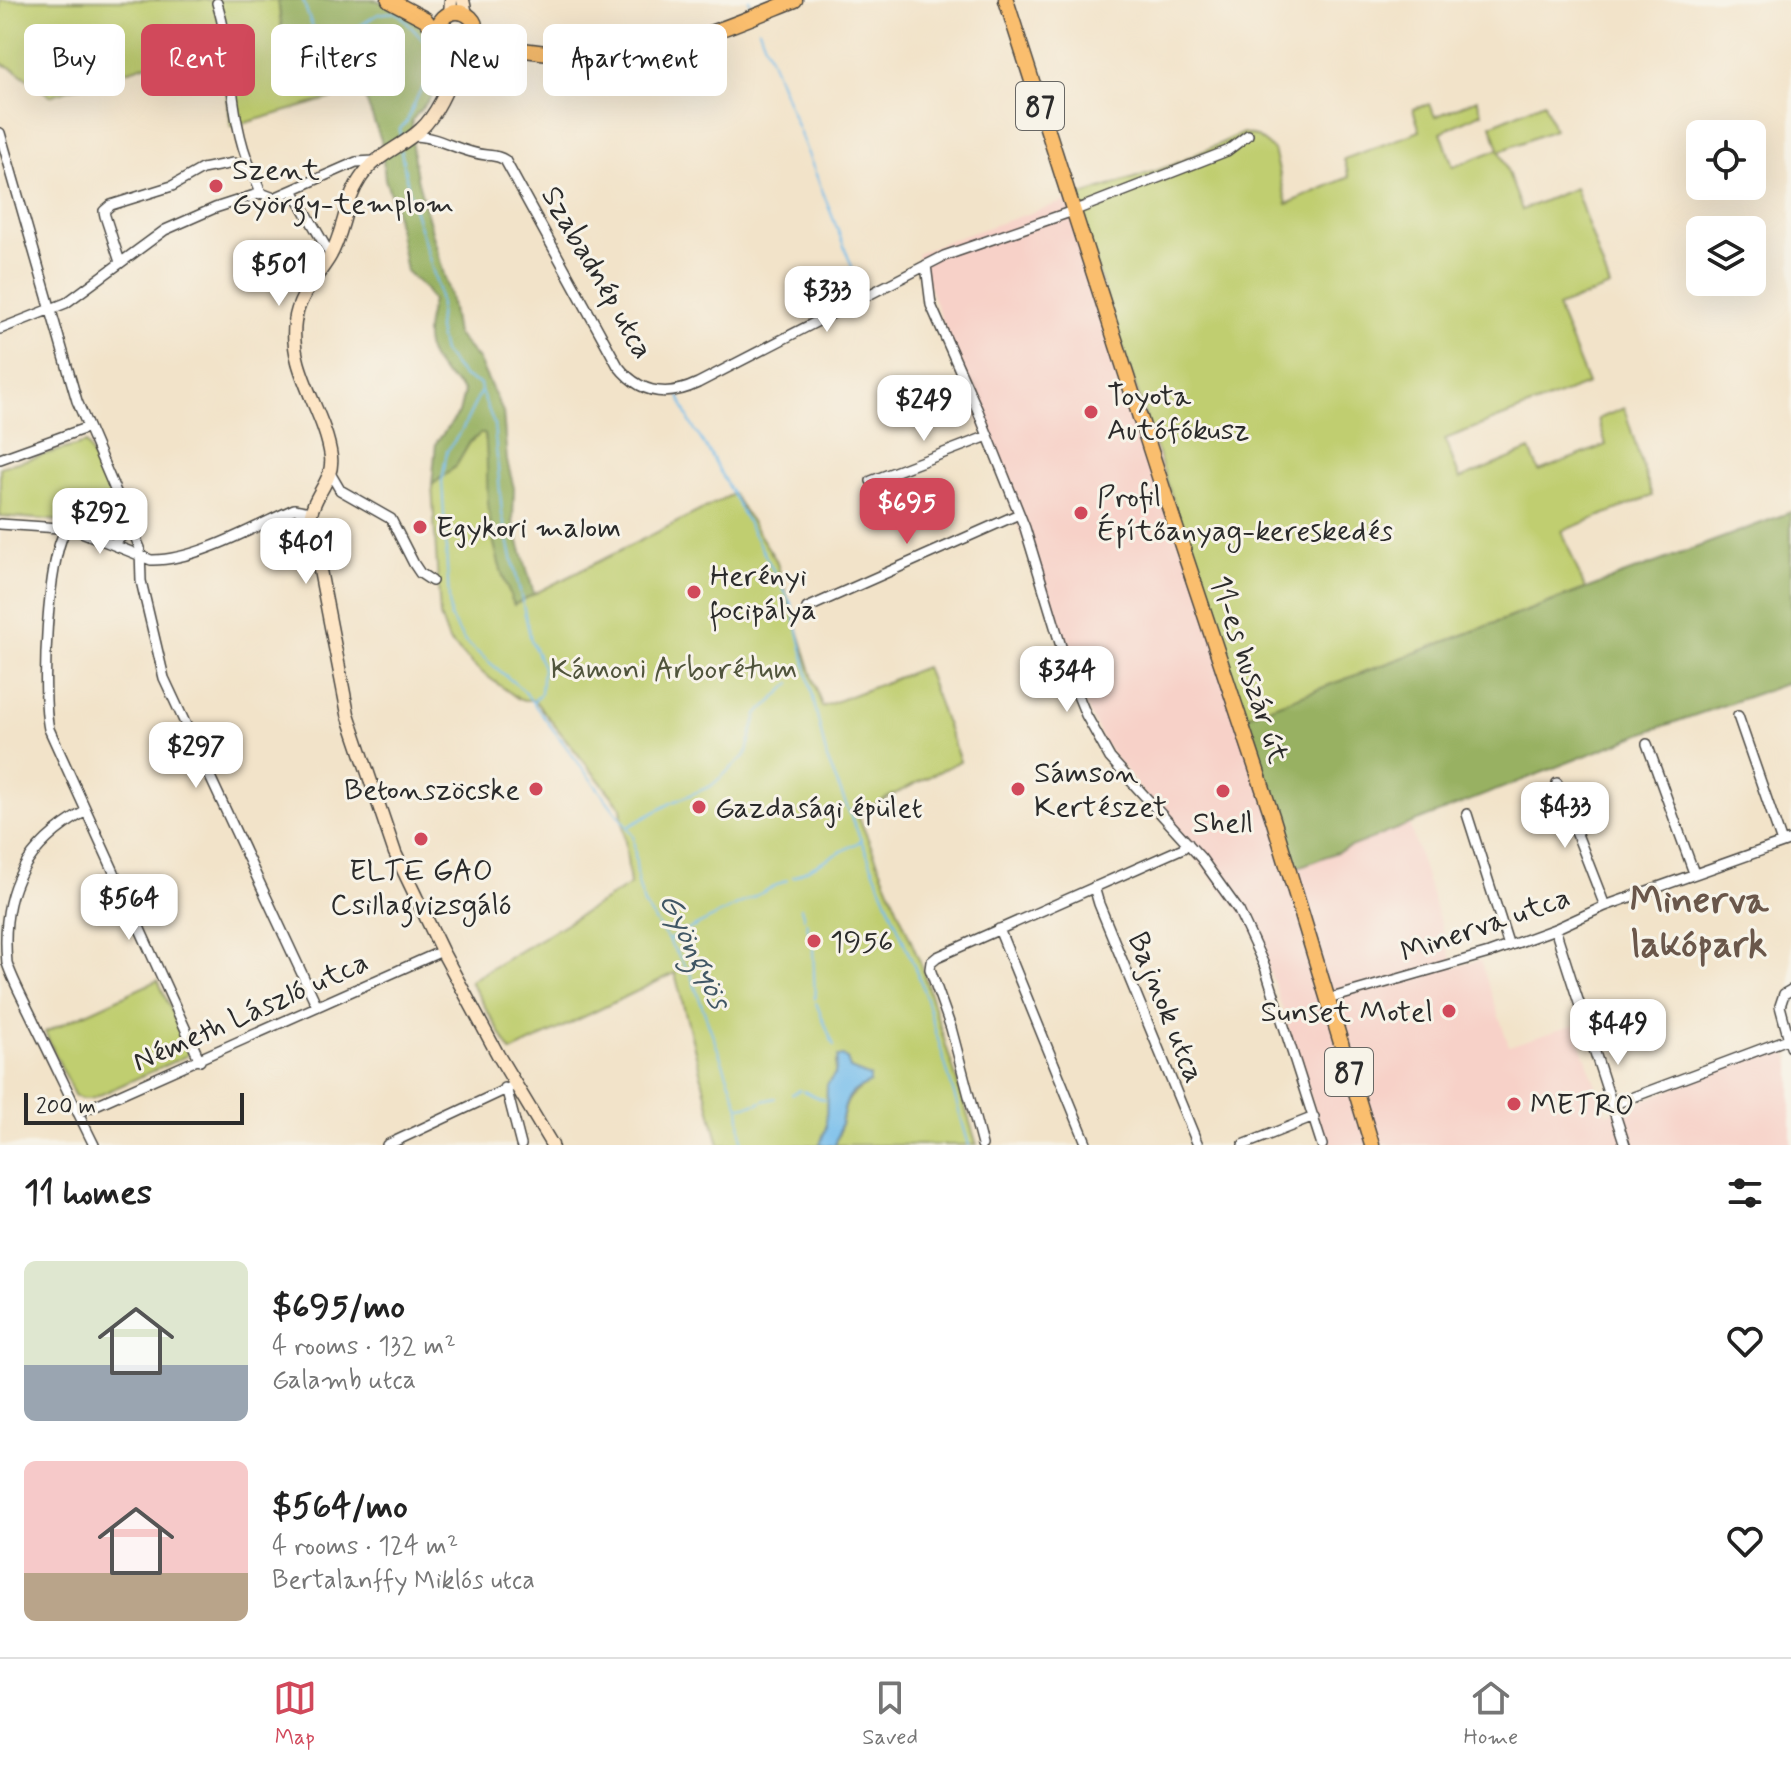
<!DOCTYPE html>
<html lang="en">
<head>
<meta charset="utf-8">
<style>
	:root { --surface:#fff; --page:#f6f6f6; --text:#222; --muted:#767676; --line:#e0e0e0; --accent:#d1495b }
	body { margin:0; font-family:Mynerve,sans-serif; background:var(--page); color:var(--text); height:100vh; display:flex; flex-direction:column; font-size:30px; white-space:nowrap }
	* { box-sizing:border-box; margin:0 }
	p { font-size:26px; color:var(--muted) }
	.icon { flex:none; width:44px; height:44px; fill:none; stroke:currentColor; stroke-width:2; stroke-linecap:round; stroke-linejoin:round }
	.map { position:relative; height:1145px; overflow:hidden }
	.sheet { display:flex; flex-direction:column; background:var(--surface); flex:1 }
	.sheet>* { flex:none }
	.banner { position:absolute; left:24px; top:24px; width:800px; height:72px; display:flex; gap:16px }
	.fabs { position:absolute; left:1686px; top:120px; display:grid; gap:16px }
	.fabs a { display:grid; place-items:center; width:80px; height:80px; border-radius:12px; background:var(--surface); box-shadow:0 8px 32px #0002; font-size:40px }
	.scale { position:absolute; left:24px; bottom:20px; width:220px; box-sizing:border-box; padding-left:8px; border:4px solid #2b2b2b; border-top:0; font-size:22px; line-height:28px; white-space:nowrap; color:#2b2b2b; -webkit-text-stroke:6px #f7f3e8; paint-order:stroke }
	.price { position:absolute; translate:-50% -68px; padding:0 18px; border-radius:16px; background:#fff; color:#222; font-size:26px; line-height:52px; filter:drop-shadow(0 2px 4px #0008) }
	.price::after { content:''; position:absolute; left:50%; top:48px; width:24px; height:18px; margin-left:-12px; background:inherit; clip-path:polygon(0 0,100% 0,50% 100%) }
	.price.selected { background:var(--accent); color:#fff }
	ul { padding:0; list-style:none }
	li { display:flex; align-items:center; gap:24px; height:200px; padding:0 24px }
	li span { display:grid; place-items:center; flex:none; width:224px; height:160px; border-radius:12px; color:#555 }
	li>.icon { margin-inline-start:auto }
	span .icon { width:96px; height:96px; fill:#fffc; stroke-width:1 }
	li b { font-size:34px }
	h2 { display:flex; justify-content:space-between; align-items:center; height:96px; padding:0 24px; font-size:34px }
	.chip { padding:0 28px; border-radius:12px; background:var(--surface); box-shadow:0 8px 32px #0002; font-size:28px; line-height:72px }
	.chip.selected { background:var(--accent); color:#fff }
	.tab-bar { display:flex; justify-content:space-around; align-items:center; height:112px; border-top:2px solid var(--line); background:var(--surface); font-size:22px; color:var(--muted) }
	.tab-bar a { display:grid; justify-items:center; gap:4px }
	.tab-bar .selected { color:var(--accent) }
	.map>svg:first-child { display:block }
	.built { fill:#f7d1c8 }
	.green { fill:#c0ce70; stroke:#767c4e; stroke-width:2 }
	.forest { fill:#98b162; stroke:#626e46; stroke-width:2 }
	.water { fill:#74bdec; stroke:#50748c; stroke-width:2 }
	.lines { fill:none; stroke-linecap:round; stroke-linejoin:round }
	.stream { stroke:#74bdec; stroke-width:2 }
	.minor-casing { stroke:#494743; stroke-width:12 }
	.secondary-casing { stroke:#494743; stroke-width:15 }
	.primary-casing { stroke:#494743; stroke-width:17 }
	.minor { stroke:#fff; stroke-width:9 }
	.secondary { stroke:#fde5c5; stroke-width:12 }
	.primary { stroke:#fabe6e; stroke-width:14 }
	.poi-dot { fill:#d1495b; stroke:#f7f3e8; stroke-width:3 }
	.labels { text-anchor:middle; stroke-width:6; stroke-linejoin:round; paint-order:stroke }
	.shield { fill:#f7f3e8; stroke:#686764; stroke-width:2 }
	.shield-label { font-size:28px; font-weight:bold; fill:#2b2b2b }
	.poi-label { font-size:30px; fill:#2b2b2b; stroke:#f7f3e8; text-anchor:start }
	.street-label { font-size:30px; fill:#2b2b2b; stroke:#f7f3e8 }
	.park-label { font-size:30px; fill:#50543c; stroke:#f7f3e8 }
	.water-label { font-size:32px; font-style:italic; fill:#415765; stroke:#f7f3e8 }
	.district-label { font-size:38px; font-weight:bold; fill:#6a574b; stroke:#f7f3e8 }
</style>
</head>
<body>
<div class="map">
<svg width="1791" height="1145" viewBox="0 0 1791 1145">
	<rect width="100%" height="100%" fill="#f7f3e8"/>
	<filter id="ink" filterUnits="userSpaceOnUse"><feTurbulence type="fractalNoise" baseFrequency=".0125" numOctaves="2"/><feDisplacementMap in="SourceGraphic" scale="16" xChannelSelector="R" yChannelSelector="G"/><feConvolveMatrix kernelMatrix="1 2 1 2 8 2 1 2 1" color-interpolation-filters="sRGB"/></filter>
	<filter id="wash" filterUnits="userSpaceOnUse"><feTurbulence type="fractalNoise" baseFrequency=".006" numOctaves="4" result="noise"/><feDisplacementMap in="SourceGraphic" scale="32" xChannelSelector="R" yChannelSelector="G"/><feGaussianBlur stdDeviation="1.8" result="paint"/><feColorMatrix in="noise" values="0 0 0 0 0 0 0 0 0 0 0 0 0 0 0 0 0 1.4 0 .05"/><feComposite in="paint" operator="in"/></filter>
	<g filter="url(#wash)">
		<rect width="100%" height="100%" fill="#f2e3c9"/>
		<!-- built -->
		<path class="built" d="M1074 198 1291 870 1409 823 1454 967 1480 960 1509 1046 1574 1025 1606 1114 1784 1046 1791 1064V1145H1326L1274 983 1249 924 1114 756 1105 744 1082 698 917 254 942 243Z"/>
		<!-- green -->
		<path class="green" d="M0 0H278L286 62 336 58 343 95 231 127 221 40 50 96 14 69 0 63Z
			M1477 99 1482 113 1441 132 1453 167 1499 149 1491 125 1544 102 1554 130 1500 151 1522 210 1575 188 1610 287 1557 307 1588 384 1445 439 1460 479 1530 450 1539 471 1606 445 1598 419 1624 408 1652 496 1562 531 1585 589 1244 717 1074 198 1173 165 1243 133 1256 136 1274 150 1287 204 1349 177 1344 159 1420 131 1413 109 1430 104 1435 117Z
			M480 434H485L488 458 490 522 514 604 733 494 776 560 822 707 925 667 960 761 857 813 920 962 977 1145H835C849 1112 835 1103 869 1083L870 1077 850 1069 847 1059 836 1062 835 1074 827 1085 826 1127 820 1145H719L675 973 511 1052 470 981 630 885 621 807 534 700H520L480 671 449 641 440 616 432 485 456 466 470 442Z
			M86 443 127 527 112 538 62 521 0 516V467Z
			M158 980 189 1052 186 1056 91 1099H81L74 1095 45 1032Z"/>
		<!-- forest -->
		<path class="forest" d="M278 0H377L402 12 424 28 428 42 438 56 439 67 431 97 412 120V147L417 178 450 296 456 334 478 359 503 412 507 461 514 488 513 521 534 594 514 605C502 578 494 550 490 521 485 492 489 463 485 434H480L470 442 456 466 432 485 436 443 459 413 464 392C459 384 452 381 445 375 420 350 424 332 432 301L425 289 406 271 394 204 385 179 381 140 362 90 343 95 336 58 286 62Z
			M1791 512V682L1649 731 1291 870 1244 717Z"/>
		<!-- water -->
		<path class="water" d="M843 1056 847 1059 850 1069 870 1077V1083C864 1086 857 1088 852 1093 842 1103 841 1131 835 1145H820L826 1127 827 1085 835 1074 838 1057Z"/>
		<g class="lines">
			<!-- stream -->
			<path class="stream" d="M303 0C309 17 313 41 334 42L378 14 394 12 401 16 434 52 437 61 435 72 419 93 407 121 400 129V137
				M749 0 750 3
				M759 29 860 287
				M401 151 409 191 438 288 440 306 438 329 443 352 464 377 480 384 481 391 462 430 447 451 442 481 450 617 465 642 524 691 633 835 638 883 644 904 690 973 739 1107 742 1145
				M481 391 494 424 502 514 531 640 543 667 541 693 534 701
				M679 396 691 424 711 455 792 605 827 759 922 985 969 1145
				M629 826 671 803 711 786 746 755 757 715 791 683
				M793 877 861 841
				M801 908 804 918
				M806 922 812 944
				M668 940 787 880
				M813 948 815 999
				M816 1003 834 1046
				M803 1091 824 1100
				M792 1094 800 1090
				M764 1101 775 1098
				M758 1104 762 1102
				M741 1107 755 1104"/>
		</g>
	</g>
	<g filter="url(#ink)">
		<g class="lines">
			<!-- minor casing -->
			<g class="minor-casing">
				<path id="minor" d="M217 3C234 57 228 117 251 169
					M0 133 77 401 140 548 141 581 164 678 317 1006
					M414 136C438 136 461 153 486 155 494 156 497 155 505 160L618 366C640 394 667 398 698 383L944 256 1073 211 1227 151 1248 135
					M293 190 331 256
					M261 193 274 198 356 162 374 161
					M120 262 105 216 104 211 111 205 172 186 202 169 233 163 251 169 261 193
					M926 265 931 305 978 411 1025 528 1070 676 1086 715 1110 758 1201 858 1239 911 1265 967 1322 1145
					M0 329 66 303 165 230 215 208 261 193
					M0 459 86 428
					M330 473 340 490 391 519 414 564 420 573 432 581
					M871 481 988 436
					M0 524 74 529 151 560C195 561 254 527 294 509L310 512
					M66 529C47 560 41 692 49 729L200 1061
					M113 544 132 528
					M807 608 1019 514
					M1738 716 1782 843
					M1647 744 1694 873
					M1557 783 1605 906
					M86 811C27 844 0 888 7 963 14 984 26 1004 35 1024 55 1064 74 1105 94 1145
					M1467 814 1509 946
					M1094 887 1099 904 1198 1145
					M999 929 1087 1145
					M1555 929 1625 1145
					M1791 990 1784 994 1780 1006 1791 1047
					M1328 999 1489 953 1555 929 1605 906 1791 840
					M504 1088 507 1091 521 1145
					M1612 1105 1788 1039
					M78 1113 442 951
					M387 1145 515 1085
					M982 1145 951 1028 930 969 931 962 937 957 1183 848 1188 843
					M1243 1145 1314 1117"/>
			</g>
			<!-- secondary casing -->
			<g class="secondary-casing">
				<path id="secondary" d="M463 0 466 14
					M450 14 451 0
					M445 46 448 57 447 80
					M464 49C453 73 441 111 421 129 401 148 376 154 360 179 344 203 344 234 329 258 316 279 298 296 295 322 288 370 325 411 331 457 334 481 312 496 310 519L348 714 395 853 442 951 498 1055 552 1145"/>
			</g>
			<!-- primary casing -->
			<g class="primary-casing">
				<path id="primary" d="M389 0 425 19 439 37
					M1006 0 1164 492 1273 819 1372 1145
					M438 31a19 19 0 1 1 38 0a19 19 0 1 1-38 0Z
					M470 45 482 44C523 50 563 57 605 55 671 53 735 24 795 0"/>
			</g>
			<!-- minor -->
			<use href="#minor" class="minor"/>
			<!-- secondary -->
			<use href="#secondary" class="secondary"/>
			<!-- primary -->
			<use href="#primary" class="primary"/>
		</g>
	</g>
	<!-- markers -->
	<g class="poi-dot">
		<circle cx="216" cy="186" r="8"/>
		<circle cx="1091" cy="412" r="8"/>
		<circle cx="1081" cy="513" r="8"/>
		<circle cx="420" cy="527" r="8"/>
		<circle cx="694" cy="592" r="8"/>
		<circle cx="536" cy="789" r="8"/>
		<circle cx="1018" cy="789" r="8"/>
		<circle cx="1223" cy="791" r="8"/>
		<circle cx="699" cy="807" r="8"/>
		<circle cx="421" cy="839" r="8"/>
		<circle cx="814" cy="941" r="8"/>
		<circle cx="1449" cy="1011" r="8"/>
		<circle cx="1514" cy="1104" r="8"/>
	</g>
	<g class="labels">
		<!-- shield labels -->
		<g class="shield">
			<rect x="1016" y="82" width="48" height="48" rx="6"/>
			<rect x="1325" y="1048" width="48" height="48" rx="6"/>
		</g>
		<g class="shield-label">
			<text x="1040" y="116">87</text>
			<text x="1349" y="1082">87</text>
		</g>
		<!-- poi labels -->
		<g class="poi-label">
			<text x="232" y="179">Szent<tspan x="232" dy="34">György-templom</tspan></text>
			<text x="1107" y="405">Toyota<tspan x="1107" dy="34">Autófókusz</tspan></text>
			<text x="1097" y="506">Profil<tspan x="1097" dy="34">Építőanyag-kereskedés</tspan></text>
			<text x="436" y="537">Egykori malom</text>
			<text x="710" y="585">Herényi<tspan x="710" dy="34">focipálya</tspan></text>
			<text x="1034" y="782">Sámson<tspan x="1034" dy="34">Kertészet</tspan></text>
			<text x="520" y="799" text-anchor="end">Betonszöcske</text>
			<text x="715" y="817">Gazdasági épület</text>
			<text x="1223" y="832" text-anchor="middle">Shell</text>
			<text x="421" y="880" text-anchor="middle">ELTE GAO<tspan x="421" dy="34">Csillagvizsgáló</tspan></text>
			<text x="830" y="951">1956</text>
			<text x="1433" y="1021" text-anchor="end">Sunset Motel</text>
			<text x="1530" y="1114">METRO</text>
		</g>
		<!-- street labels -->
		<g class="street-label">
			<text transform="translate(598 272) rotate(60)" y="10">Szabadnép utca</text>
			<text transform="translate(1250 669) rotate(72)" y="10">11-es huszár út</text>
			<text transform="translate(1485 924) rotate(-19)" y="10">Minerva utca</text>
			<text transform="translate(1167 1007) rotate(68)" y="10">Bajnok utca</text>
			<text transform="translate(250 1011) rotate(-24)" y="10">Németh László utca</text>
		</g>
		<!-- park labels -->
		<g class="park-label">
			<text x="674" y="678">Kámoni Arborétum</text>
		</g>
		<!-- water labels -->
		<g class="water-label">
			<text transform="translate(696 950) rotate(64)" y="11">Gyöngyös</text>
		</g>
		<!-- district labels -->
		<g class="district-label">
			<text x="1699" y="912">Minerva<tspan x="1699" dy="44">lakópark</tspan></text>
		</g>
	</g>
</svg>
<div class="fabs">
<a><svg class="icon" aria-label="locate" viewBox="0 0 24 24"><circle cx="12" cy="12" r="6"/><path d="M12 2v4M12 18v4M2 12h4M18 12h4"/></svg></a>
<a><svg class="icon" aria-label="layers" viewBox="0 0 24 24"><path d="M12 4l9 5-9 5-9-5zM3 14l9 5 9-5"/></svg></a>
</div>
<div class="scale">200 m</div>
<b class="price" style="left:279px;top:308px">$501</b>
<b class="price" style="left:827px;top:334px">$333</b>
<b class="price" style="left:924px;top:443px">$249</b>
<b class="price selected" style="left:907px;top:546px">$695</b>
<b class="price" style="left:100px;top:556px">$292</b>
<b class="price" style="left:306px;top:586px">$401</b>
<b class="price" style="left:1067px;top:714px">$344</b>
<b class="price" style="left:196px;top:790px">$297</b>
<b class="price" style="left:1565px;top:850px">$433</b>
<b class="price" style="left:129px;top:942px">$564</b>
<b class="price" style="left:1618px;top:1067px">$449</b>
<div class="banner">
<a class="chip">Buy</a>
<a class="chip selected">Rent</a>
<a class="chip">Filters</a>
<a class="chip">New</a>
<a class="chip">Apartment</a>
</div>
</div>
<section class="sheet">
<h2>11 homes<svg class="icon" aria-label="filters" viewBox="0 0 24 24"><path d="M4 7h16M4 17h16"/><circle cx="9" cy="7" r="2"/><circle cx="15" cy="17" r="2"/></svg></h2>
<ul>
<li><span style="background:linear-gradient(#dfe7d0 65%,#9aa5b1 0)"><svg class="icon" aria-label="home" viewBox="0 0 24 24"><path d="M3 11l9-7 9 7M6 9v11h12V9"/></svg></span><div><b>$695/mo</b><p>4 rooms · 132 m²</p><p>Galamb utca</p></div><svg class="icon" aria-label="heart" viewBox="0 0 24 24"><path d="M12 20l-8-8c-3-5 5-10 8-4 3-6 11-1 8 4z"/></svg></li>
<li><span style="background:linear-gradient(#f6c9c9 70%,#b9a48a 0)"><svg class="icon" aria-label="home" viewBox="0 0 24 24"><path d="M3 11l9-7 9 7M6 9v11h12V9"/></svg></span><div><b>$564/mo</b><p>4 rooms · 124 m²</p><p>Bertalanffy Miklós utca</p></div><svg class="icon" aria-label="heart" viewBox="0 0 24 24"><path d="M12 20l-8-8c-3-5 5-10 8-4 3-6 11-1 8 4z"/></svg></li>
</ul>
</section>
<nav class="tab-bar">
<a class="selected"><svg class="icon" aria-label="map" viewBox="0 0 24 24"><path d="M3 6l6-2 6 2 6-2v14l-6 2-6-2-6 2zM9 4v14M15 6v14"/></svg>Map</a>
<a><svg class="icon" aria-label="saved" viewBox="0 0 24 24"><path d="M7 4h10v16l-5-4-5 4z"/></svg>Saved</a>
<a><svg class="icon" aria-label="home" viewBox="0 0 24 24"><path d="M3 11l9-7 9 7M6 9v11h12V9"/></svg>Home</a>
</nav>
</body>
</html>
